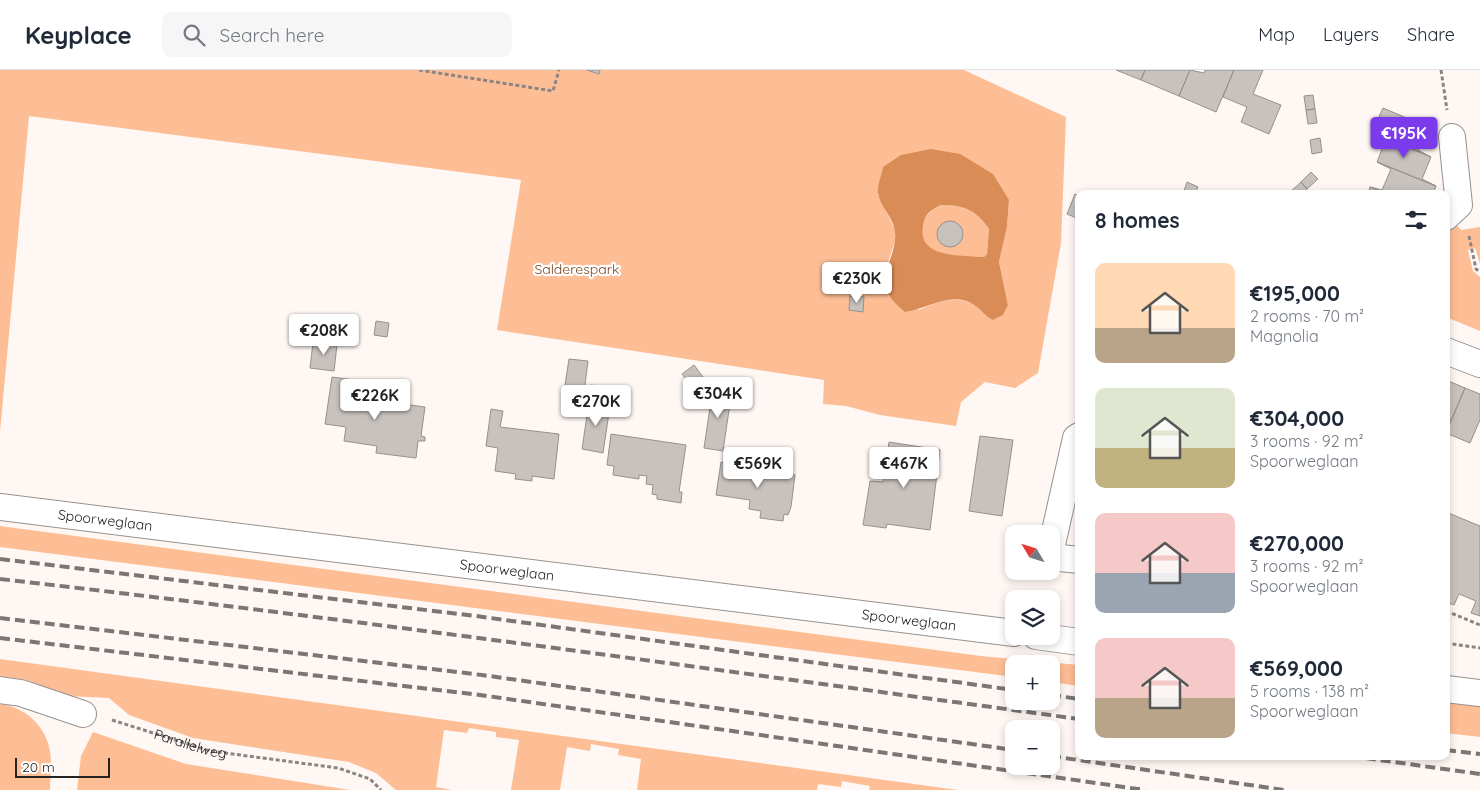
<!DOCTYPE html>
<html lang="en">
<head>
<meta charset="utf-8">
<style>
	:root { --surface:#fff; --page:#f6f6f7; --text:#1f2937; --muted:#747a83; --line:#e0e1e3; --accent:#7c3aed }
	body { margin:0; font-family:Quicksand,sans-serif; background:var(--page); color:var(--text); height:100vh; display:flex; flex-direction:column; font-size:19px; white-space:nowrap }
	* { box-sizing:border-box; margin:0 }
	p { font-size:16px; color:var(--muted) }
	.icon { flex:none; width:28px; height:28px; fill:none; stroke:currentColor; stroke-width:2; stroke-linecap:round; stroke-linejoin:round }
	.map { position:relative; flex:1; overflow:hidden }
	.drawer { position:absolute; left:1075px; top:120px; width:375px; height:570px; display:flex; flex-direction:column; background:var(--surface); border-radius:10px; box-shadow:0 2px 8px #0003 }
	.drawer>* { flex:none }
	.needle { width:32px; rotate:308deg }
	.tools { position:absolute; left:1005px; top:455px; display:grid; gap:10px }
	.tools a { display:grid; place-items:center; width:55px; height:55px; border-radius:10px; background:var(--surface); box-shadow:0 2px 8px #0003; font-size:25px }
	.scale { position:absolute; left:15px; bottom:12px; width:95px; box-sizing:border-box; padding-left:5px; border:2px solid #262322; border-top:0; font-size:14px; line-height:18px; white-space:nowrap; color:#262322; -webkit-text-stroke:4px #fff; paint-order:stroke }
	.price { position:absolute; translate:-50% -42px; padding:0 11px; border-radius:5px; background:#fff; color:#222; font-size:16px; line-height:32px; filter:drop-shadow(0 1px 2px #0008) }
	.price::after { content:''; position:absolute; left:50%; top:30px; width:15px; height:11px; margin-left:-8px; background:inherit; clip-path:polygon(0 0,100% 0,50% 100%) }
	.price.selected { background:var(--accent); color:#fff }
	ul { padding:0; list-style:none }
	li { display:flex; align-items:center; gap:15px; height:125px; padding:0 20px }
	li span { display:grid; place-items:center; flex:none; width:140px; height:100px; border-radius:10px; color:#555 }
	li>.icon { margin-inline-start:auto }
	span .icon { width:60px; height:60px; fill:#fffc; stroke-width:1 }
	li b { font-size:21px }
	h2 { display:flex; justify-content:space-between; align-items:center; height:60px; padding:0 20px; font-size:21px }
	header { display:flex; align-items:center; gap:30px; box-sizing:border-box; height:70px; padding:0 25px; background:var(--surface); border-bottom:1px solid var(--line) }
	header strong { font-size:24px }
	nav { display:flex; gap:28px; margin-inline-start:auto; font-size:18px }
	.search { width:350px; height:45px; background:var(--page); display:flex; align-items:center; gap:12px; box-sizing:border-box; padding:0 18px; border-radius:10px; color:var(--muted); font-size:19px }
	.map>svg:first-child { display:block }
	.green { fill:#fdbe95; fill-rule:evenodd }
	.water { fill:#da8c57; fill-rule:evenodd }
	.building { fill:#c8c2be; stroke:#97918d }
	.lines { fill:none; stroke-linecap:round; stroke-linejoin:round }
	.street-casing { stroke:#98928e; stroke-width:28 }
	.path { stroke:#8a8583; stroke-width:3; stroke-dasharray:4 2.5; stroke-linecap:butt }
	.street { stroke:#fff; stroke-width:26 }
	.rail { stroke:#7a7674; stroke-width:4; stroke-dasharray:10 5; stroke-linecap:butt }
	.labels { text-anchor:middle; stroke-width:4.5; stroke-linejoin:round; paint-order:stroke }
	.park-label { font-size:14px; fill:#7b4721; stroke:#fff }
	.street-label { font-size:14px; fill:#262322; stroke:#fff }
</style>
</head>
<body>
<header>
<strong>Keyplace</strong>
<div class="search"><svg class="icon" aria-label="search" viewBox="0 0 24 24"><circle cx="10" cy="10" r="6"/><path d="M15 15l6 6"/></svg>Search here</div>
<nav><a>Map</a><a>Layers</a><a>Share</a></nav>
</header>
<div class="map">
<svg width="1480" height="720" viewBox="0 0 1480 720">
	<rect width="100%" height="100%" fill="#fef7f3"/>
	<!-- green -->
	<path class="green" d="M0 0H964L1066 47 1061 173 1038 303 1015 318 985 312 961 332 956 356 880 345 846 336 823 334 824 310 497 260 521 110 29 46 0 362ZM878 124 1009 130 1007 157 999 192 1008 235 1003 245 993 250C984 246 981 240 974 235 956 224 937 232 919 240L885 202 895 171V160Z
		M941 135C964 135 976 140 989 159L987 184 984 187C962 185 918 190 923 157 925 144 930 141 941 135Z
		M1454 152 1461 160 1480 157V194L1475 178 1468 180 1473 201 1480 207V261L1446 247V159Z
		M0 456 981 586 1079 595V616L1051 612V594H1014V607L0 477Z
		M0 589 958 720H869L870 716 842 711 841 717 818 714 817 720H637L641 689 618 685 619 679 591 674 590 681 567 677 560 720H511L519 670 496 667V662L469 658 467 663 444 660 436 717 452 720H396L376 703 349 692 193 668 129 645 109 628 66 626 27 610 0 606Z
		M1446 631 1480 636V667L1446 663Z
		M0 634C25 637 46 656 50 681 52 693 50 708 50 720H0Z
		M93 662 186 694 350 720H77L81 686Z"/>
	<!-- water -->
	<path class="water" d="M931 79 960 84 993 104 1009 130 1007 157 999 192 1008 235 1003 245 993 250C984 246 982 240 974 235 952 220 928 239 905 242 865 211 898 193 895 162 894 148 880 137 878 123 877 116 882 104 883 97L901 85ZM941 135C964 135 976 140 989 159L987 184 984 187C962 185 918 189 923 157 925 144 929 141 941 135Z"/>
	<!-- building -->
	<path class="building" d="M587 0H600L599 4Z
		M1116 0H1145L1141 10Z
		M1145 0H1190L1179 26 1141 10Z
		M1190 0 1204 3 1205 0H1234L1216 42 1179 26Z
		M1234 0H1263L1253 24 1281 35 1269 64 1241 52 1247 37 1223 27Z
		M1313 25 1315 39 1306 40 1304 26Z
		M1383 38 1428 57 1418 80 1431 87 1372 62Z
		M1315 39 1317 53 1308 54 1306 40Z
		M1372 62 1431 87 1422 109 1436 116 1377 92 1386 69Z
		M1320 68 1322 82 1312 84 1310 70Z
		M1377 92 1436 116 1433 124H1387L1370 117 1382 120 1391 99Z
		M1311 102 1318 109 1307 119 1301 112Z
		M1187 112 1198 117 1195 124H1183Z
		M1301 112 1307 119 1302 124H1292L1290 122Z
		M1370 117 1387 124H1368Z
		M1075 124 1079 126V149L1067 144Z
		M937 164a13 13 0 1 1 26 0a13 13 0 1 1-26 0Z
		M850 226 864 227 863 242 849 240Z
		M376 251 389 253 387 267 374 265Z
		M313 272 337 275 334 301 310 298Z
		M569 289 588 291 582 338 562 335Z
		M694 295 703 307 691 316 682 304Z
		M332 307 354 310 352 327 425 337 421 366 425 367V371H418L416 388 376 383 377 376 344 371 346 357 325 354Z
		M1446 310 1465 318 1446 362Z
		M591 315 609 318 606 330 589 327Z
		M713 317 732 320 723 381 704 378Z
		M1465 318 1480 324V350L1470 373 1446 363Z
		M589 332 610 336 603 383 582 379Z
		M491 339 503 341 500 357 559 364 554 409 532 406V411L515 409 516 404 495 401 498 378 486 376Z
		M611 364 686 375 679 422H682L681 433 657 429V425L652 424 653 415 646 414 647 406 639 405V409L613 405 614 396 607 395Z
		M980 366 1013 370 1002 446 969 441Z
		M889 372 940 380 930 460 887 454 886 458 863 455 870 411 883 412Z
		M721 392 795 405 791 437 788 445 784 444 783 451 760 448 761 441 749 439 750 430 716 425Z
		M1446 442 1480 456V546L1471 543 1476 531 1459 524 1454 535 1446 532Z"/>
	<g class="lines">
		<!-- street casing -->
		<g class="street-casing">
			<g id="street">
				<path d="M1446 147 1459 135 1452 67"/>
				<path d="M1446 281 1480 294"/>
				<path id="s2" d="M0 437 1014 563"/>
				<path d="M1051 479 1076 368 1079 366"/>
				<path d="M1051 487 1079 490"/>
				<path d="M1036 566 1079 572"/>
				<path d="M1446 619 1480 623"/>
				<path d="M0 620 21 623 83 644"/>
			</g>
		</g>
		<!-- path -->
		<g class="path">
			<path d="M419 0 553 21 559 0"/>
			<path d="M1441 0 1447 40"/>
			<path d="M1469 166 1476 199 1480 202"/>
			<path d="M1446 541 1480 555"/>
			<path d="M1446 573 1480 578"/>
			<path id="s1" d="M112 650 210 681 338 698 370 709 381 720"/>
		</g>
		<!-- street -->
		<use href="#street" class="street"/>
		<!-- rail -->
		<path class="rail" d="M0 489 476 546 1014 620
			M0 509C360 550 719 600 1079 649
			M0 548 482 605 1014 680
			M0 568 480 625 1145 720
			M1051 625 1079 629
			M1446 680 1480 684
			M1051 686 1284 720
			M1351 686 1480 704"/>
	</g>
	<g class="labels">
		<!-- park labels -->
		<g class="park-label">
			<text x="577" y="204">Salderespark</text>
		</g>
		<!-- street labels -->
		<g class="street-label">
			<text dy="5" stroke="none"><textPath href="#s2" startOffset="106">Spoorweglaan</textPath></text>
			<text dy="5" stroke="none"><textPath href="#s2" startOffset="511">Spoorweglaan</textPath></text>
			<text dy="5" stroke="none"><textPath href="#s2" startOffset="916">Spoorweglaan</textPath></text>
			<text dy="5" stroke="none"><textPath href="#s1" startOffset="82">Parallelweg</textPath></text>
		</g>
	</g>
</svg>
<div class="tools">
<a><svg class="needle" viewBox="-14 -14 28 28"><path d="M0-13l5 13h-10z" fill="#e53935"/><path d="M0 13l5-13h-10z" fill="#747a83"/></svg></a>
<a><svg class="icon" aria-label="layers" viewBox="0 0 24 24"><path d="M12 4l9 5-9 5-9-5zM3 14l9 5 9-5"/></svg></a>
<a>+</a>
<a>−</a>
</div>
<div class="scale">20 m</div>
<b class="price selected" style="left:1404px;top:89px">€195K</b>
<b class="price" style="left:857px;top:234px">€230K</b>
<b class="price" style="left:324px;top:286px">€208K</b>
<b class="price" style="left:718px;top:349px">€304K</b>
<b class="price" style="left:375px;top:351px">€226K</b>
<b class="price" style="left:596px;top:357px">€270K</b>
<b class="price" style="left:758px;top:419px">€569K</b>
<b class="price" style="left:904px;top:419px">€467K</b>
<section class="drawer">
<h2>8 homes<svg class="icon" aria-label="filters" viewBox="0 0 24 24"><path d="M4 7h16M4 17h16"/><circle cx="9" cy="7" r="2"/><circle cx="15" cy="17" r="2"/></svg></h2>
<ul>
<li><span style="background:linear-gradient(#ffd9b3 65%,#b9a48a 0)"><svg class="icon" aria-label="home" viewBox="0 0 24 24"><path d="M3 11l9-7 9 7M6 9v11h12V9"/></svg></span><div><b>€195,000</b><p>2 rooms · 70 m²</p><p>Magnolia</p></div></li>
<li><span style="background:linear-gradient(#dfe7d0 60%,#c2b280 0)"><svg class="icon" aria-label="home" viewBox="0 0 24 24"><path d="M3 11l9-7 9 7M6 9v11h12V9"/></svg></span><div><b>€304,000</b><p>3 rooms · 92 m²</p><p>Spoorweglaan</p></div></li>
<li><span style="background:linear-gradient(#f6c9c9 60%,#9aa5b1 0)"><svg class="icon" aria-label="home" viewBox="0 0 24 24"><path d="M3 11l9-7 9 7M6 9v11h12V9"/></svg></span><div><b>€270,000</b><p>3 rooms · 92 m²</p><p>Spoorweglaan</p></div></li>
<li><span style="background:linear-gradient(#f6c9c9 60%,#b9a48a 0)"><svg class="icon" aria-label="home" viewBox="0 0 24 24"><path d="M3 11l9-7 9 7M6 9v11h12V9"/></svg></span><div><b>€569,000</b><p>5 rooms · 138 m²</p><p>Spoorweglaan</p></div></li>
</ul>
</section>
</div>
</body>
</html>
